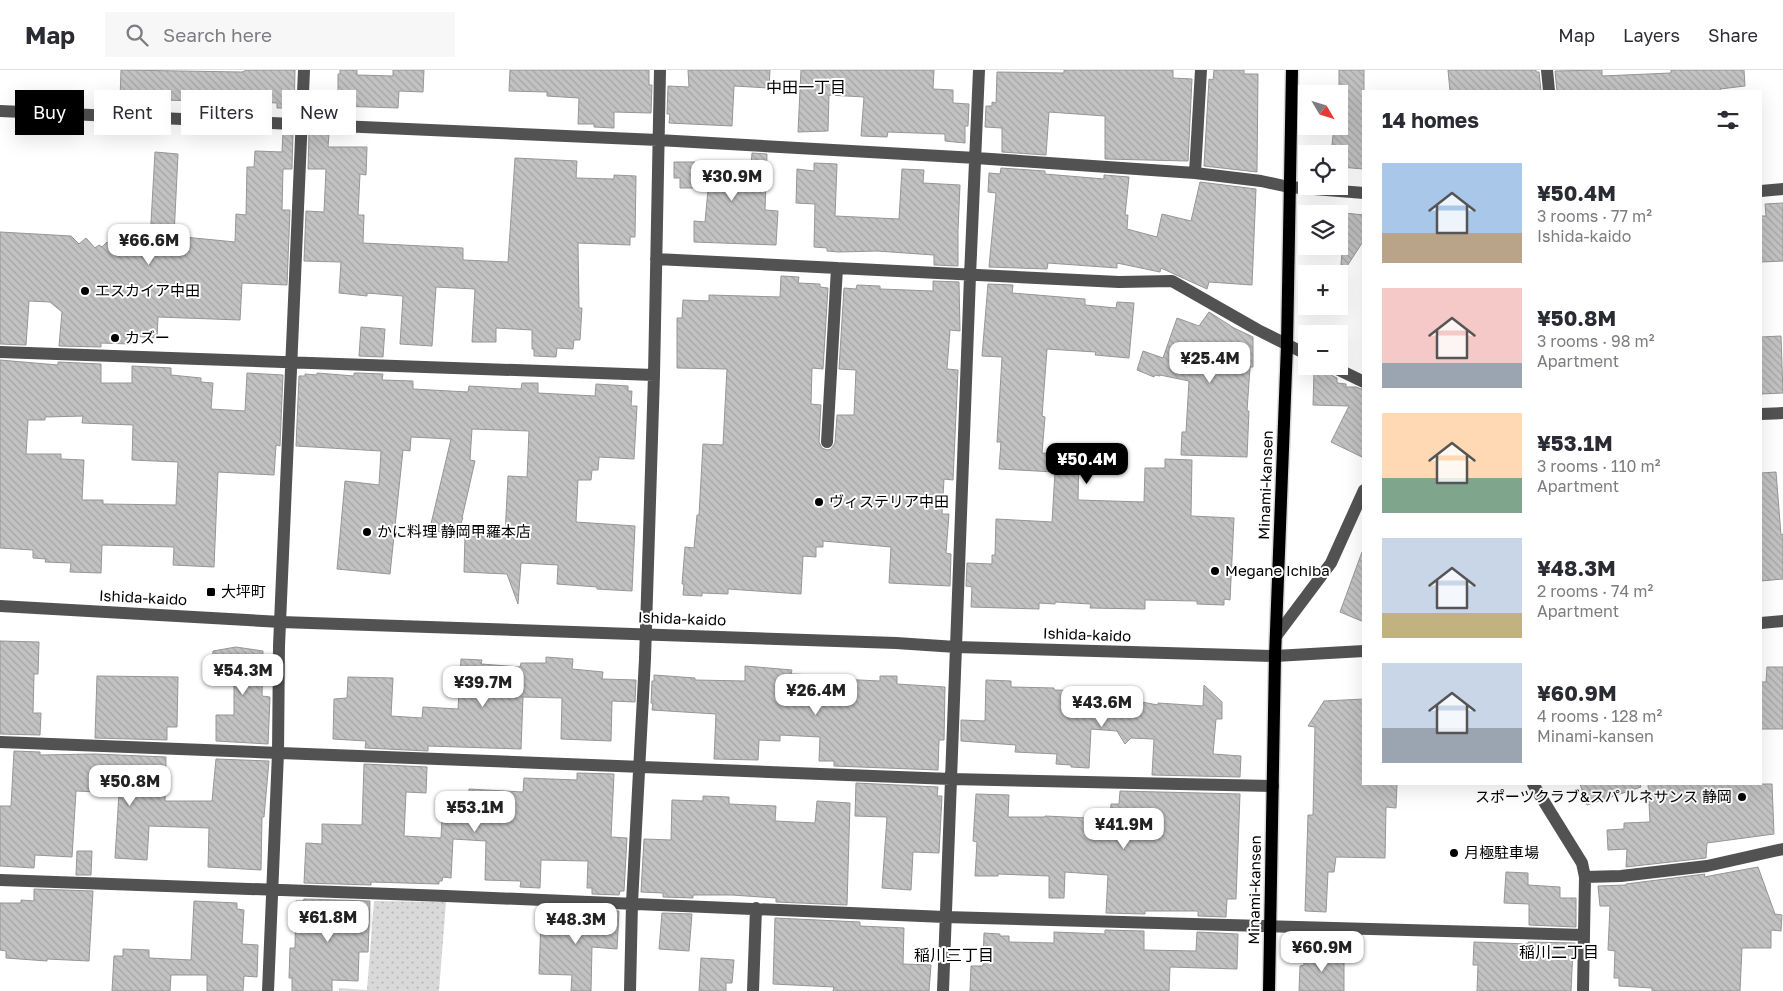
<!DOCTYPE html>
<html lang="en">
<head>
<meta charset="utf-8">
<style>
	:root { --surface:#fff; --page:#f7f7f7; --text:#2b2b33; --muted:#7c7c81; --line:#e1e1e2; --accent:#000 }
	body { margin:0; font-family:"Golos Text","Noto Sans JP",sans-serif; background:var(--page); color:var(--text); height:100vh; display:flex; flex-direction:column; font-size:19px; white-space:nowrap }
	* { box-sizing:border-box; margin:0 }
	p { font-size:16px; color:var(--muted) }
	.icon { flex:none; width:28px; height:28px; fill:none; stroke:currentColor; stroke-width:2; stroke-linecap:round; stroke-linejoin:round }
	.map { position:relative; flex:1; overflow:hidden }
	.drawer { position:absolute; left:1362px; top:20px; width:400px; height:695px; display:flex; flex-direction:column; background:var(--surface); border-radius:0px; box-shadow:0 5px 20px #0002 }
	.drawer>* { flex:none }
	.guide { position:absolute; left:15px; top:20px; width:475px; height:45px; display:flex; gap:10px }
	.needle { width:32px; rotate:128deg }
	.buttons { position:absolute; left:1298px; top:15px; display:grid; gap:10px }
	.buttons a { display:grid; place-items:center; width:50px; height:50px; border-radius:0px; background:var(--surface); box-shadow:0 5px 20px #0002; font-size:25px }
	.price { position:absolute; translate:-50% -42px; padding:0 11px; border-radius:10px; background:#fff; color:#222; font-size:16px; line-height:32px; filter:drop-shadow(0 1px 2px #0008) }
	.price::after { content:''; position:absolute; left:50%; top:30px; width:15px; height:11px; margin-left:-8px; background:inherit; clip-path:polygon(0 0,100% 0,50% 100%) }
	.price.selected { background:var(--accent); color:#fff }
	ul { padding:0; list-style:none }
	li { display:flex; align-items:center; gap:15px; height:125px; padding:0 20px }
	li span { display:grid; place-items:center; flex:none; width:140px; height:100px; border-radius:0px; color:#555 }
	li>.icon { margin-inline-start:auto }
	span .icon { width:60px; height:60px; fill:#fffc; stroke-width:1 }
	li b { font-size:21px }
	h2 { display:flex; justify-content:space-between; align-items:center; height:60px; padding:0 20px; font-size:21px }
	.pill { padding:0 18px; border-radius:0px; background:var(--surface); box-shadow:0 5px 20px #0002; font-size:18px; line-height:45px }
	.pill.selected { background:var(--accent); color:#fff }
	header { display:flex; align-items:center; gap:30px; box-sizing:border-box; height:70px; padding:0 25px; background:var(--surface); border-bottom:1px solid var(--line) }
	header strong { font-size:24px }
	nav { display:flex; gap:28px; margin-inline-start:auto; font-size:18px }
	.search { width:350px; height:45px; background:var(--page); display:flex; align-items:center; gap:12px; box-sizing:border-box; padding:0 18px; border-radius:0px; color:var(--muted); font-size:19px }
	.map>svg:first-child { display:block }
	.park { fill:url(#park-dots) }
	.building { fill:url(#building-back-hatch); stroke:#969696; fill-rule:evenodd }
	.lines { fill:none; stroke-linecap:round; stroke-linejoin:round }
	.major-casing { stroke:#dbdbdb; stroke-width:15 }
	.minor { stroke:#525252; stroke-width:12 }
	.major { stroke:#000; stroke-width:12 }
	.poi-dot { fill:#000; stroke:#fff; stroke-width:2 }
	.labels { text-anchor:middle; stroke-width:4; stroke-linejoin:round; paint-order:stroke }
	.poi-label { font-size:15px; fill:#000; stroke:#fff; text-anchor:start }
	.street-label { font-size:15px; fill:#000; stroke:#fff }
	.neighbourhood-label { font-size:16px; fill:#000; stroke:#fff }
</style>
</head>
<body>
<header>
<strong>Map</strong>
<div class="search"><svg class="icon" aria-label="search" viewBox="0 0 24 24"><circle cx="10" cy="10" r="6"/><path d="M15 15l6 6"/></svg>Search here</div>
<nav><a>Map</a><a>Layers</a><a>Share</a></nav>
</header>
<div class="map">
<svg width="1783" height="921" viewBox="0 0 1783 921">
	<defs>
		<pattern id="park-dots" width="8" height="8" patternUnits="userSpaceOnUse" patternTransform="scale(1.25)"><rect width="8" height="8" fill="#d9d9d9"/><path d="M2 2h.1M6 6h.1" fill="none" stroke="#b8b8b8" stroke-width="1.8" stroke-linecap="round"/></pattern>
		<pattern id="building-back-hatch" width="6" height="6" patternUnits="userSpaceOnUse" patternTransform="scale(1.25)"><rect width="6" height="6" fill="#c2c2c2"/><path d="M-1 5l2 2M0 0l6 6M5-1l2 2" fill="none" stroke="#a5a5a5"/></pattern>
	</defs>
	<rect width="100%" height="100%" fill="#fff"/>
	<!-- park -->
	<path class="park" d="M374 831 446 832 439 921H339V918L367 920Z"/>
	<!-- building -->
	<path class="building" d="M121 0 242 2 247 0H295L294 46 283 45 284 38H277V33L240 31V38H203V31L120 29Z
		M340 0H357V5L393 6V0H424L423 22 399 21 398 38 338 36V4H340Z
		M510 0H649V15H652L651 43 614 42V58L594 57V54H578L579 28 547 26V22L509 21Z
		M688 0H770L769 18 734 16 732 56 669 53 670 44H667L668 16 689 17Z
		M801 0H934L933 19 953 20V33L969 34 968 56H965V73L945 71V64L888 62 887 67 861 66 864 27 829 25 828 61 798 62Z
		M1064 0H1173V8L1192 9 1188 91 1105 89V46L1049 42 1046 85 1002 82V58L985 57 986 36H992V32L996 33 997 2 1064 3Z
		M1214 0H1244V4H1258L1257 102 1204 96 1209 9 1213 10Z
		M1339 0H1364V99L1339 97V84H1331L1334 56H1339Z
		M1448 0H1536V2H1539L1541 21H1450Z
		M1602 0V6L1671 3V0H1744L1745 16 1720 19 1721 21H1557L1555 1Z
		M311 21H329V47H310Z
		M283 62H293L292 99H283L282 140H290L287 215 242 213 240 250 158 247 157 268 131 266 130 274 101 273V277L59 276 62 242 50 232 29 231 26 275 0 274V162L71 166 79 174 86 168 95 178 99 175 102 177 107 172 115 177 119 172 126 177 131 171 150 170 155 82 178 84 174 166 235 172 236 144 246 145 247 97H254L255 81 282 82Z
		M309 63 329 64 328 77H367L366 105 360 104 358 145H364L363 173 463 178V190L508 192 515 88 577 91 576 108 614 109V105L636 106 635 167H630V175L578 173 579 238H582L580 270H574L573 279 557 278 556 287 534 286V279H532V260L496 258V272H472L475 219 436 217 432 276 400 274 403 226 367 223V226L339 223 341 192 304 191 306 141 324 142 326 99H308Z
		M752 83 767 84 765 140 778 141 776 175 694 172V151L705 152 708 120 701 119V118H680V108H674V92H695V96L751 97Z
		M814 93 837 94 835 146 899 149 902 99 924 100 923 113 960 115 958 160V196L934 195V185L877 181 839 182 827 181V178L814 177 815 134 796 133 797 99 814 101Z
		M1001 98 1045 101V104L1104 109V105L1129 107 1125 145H1128L1127 159 1157 167 1162 144 1191 151 1200 112 1256 119 1252 215 1209 212 1207 219 1161 198 1160 202 1117 193V198L1048 193 1047 199 989 197 996 123 988 122 989 103 1000 104Z
		M1783 133V191L1761 192V146H1766L1765 134Z
		M1344 143 1364 145V170L1340 207 1342 182H1340Z
		M781 206 799 207 798 213 820 214V217L828 218 823 299 812 298 811 334 821 335 819 372 822 378 827 380 831 379 835 373 837 345H854L856 300 839 299 844 218 856 219 857 215 880 216V219L933 221V211L959 212 960 261 950 260 947 299 958 300 953 410 944 409 942 444H949L946 483 951 484 950 516 889 513 891 477 823 471V477H816V487L803 486 801 524 728 519V524L702 523V526L683 525 684 514H682L685 477 694 478 697 445H699L703 374 723 375 727 299 677 298V248H682L683 230 709 231V225L780 227Z
		M988 214 1013 215 1012 223 1085 229V235L1116 238 1117 232 1134 233 1129 288 1095 285 1096 282 1047 279 1042 346 1045 347 1042 383 1079 385 1078 430 1144 432 1145 398H1165V389L1192 390 1191 446 1234 448 1230 530 1224 529V535L1197 534V531L1145 530V539L1090 538 1091 534 1055 532V534L1039 533V539L971 537 972 517 966 516 967 493 992 494V485H995L996 449 1052 452 1055 402 999 399 1001 372H997L1002 287 982 286Z
		M1209 242 1234 258 1253 267V297H1250L1247 341H1249L1247 387 1181 385 1182 362H1186L1189 311 1160 305V306L1155 305 1154 307 1137 300 1143 281 1163 288 1177 248 1199 256Z
		M361 257 385 259 383 287 359 286Z
		M1781 266 1783 323 1761 324V267Z
		M0 290 58 295V292L101 294V313H132V296L171 298V305L201 308V312L213 313 211 339 245 341 247 303 283 305 280 376 276 375 274 405 218 402 214 497 173 495 174 477 102 475 101 503 70 502 71 493 45 492 46 489 33 488V480L0 478ZM83 346 82 353 133 355 132 390 178 392 176 435 103 434V430H82L84 390 61 389V384H26L28 350H45V347Z
		M317 303 354 306V303H358L383 304 382 310 413 311V319L468 322 469 316 521 319 522 313H538V323L595 326 596 314 628 316V321H632L631 336H637L634 389 599 387 598 400H592L591 410H578L576 452 635 456 632 521 597 519V517L557 514 558 495 521 493 518 534 507 504 464 502 465 465 505 466 508 406 527 407 529 361 472 359 470 390 475 391 462 448H463L455 468 430 458 451 369 411 367 410 381 403 380 390 504 337 499 345 411 379 415 381 381 296 376 299 306H305V304L317 305Z
		M1314 303 1329 304 1337 308V313L1346 314V317H1356L1364 320V388L1331 372 1349 336 1313 335Z
		M1776 402 1781 465 1783 464V509L1761 511V403Z
		M1362 482 1364 483V552L1340 542Z
		M0 571 39 572 38 604H34L33 643H41L40 665 0 664Z
		M236 577 263 581 262 626 270 627 268 674 216 671V645H234V612L211 611 213 581Z
		M546 587 573 589 572 599 603 602 602 609 636 610 635 632 612 631 611 671 561 669 562 628 523 627 521 679 428 676V681L365 678 366 671 333 669 334 629 347 628 348 607 393 608 391 646 422 648 423 637 458 639 461 589 482 590 481 594 520 597 521 593H546Z
		M745 596 792 600 791 604 817 605V608L880 611V606H897V614L945 617 944 670H939L938 700 834 696V691H819L820 667 780 665V671L759 670 758 690 714 689 716 644 652 640 653 633H651L652 611H654V605L695 608V610L745 611Z
		M1767 597H1783V659H1761V612H1766Z
		M97 606 178 607 177 657H167V670L95 668Z
		M986 610 1011 611V617L1054 618V620L1091 621V631L1114 632 1125 629 1158 635V633L1203 636 1204 615 1222 632V649H1216L1213 684 1241 686 1240 707 1152 705 1154 669 1131 668 1125 674 1117 661 1091 659 1089 698 1071 697V695L1056 694 1057 684 1015 682 1016 675 961 671V650L985 651Z
		M1364 629V714H1397L1396 738 1386 737 1385 788 1336 787 1334 802H1328L1326 842 1305 841 1308 745H1313L1315 657 1308 656 1324 631Z
		M14 681 40 682V685L95 684 166 687 165 731H212L216 689 269 691 264 747H262L261 800 208 797 209 758 149 756 147 790 115 788 119 723 76 721 72 787 35 785 34 798 0 796V736H11Z
		M364 694 427 697 426 723 406 722 404 766 441 768 443 731H469V719L523 722 524 708 577 710V703L614 704 611 767 627 768 624 821H620L619 825 592 824V818H587L588 791 541 790 540 818 520 817 521 811 485 810 486 771 453 769 451 808 443 807 442 811H439V814L371 812V815L304 813 306 773 322 774V754L362 755Z
		M856 713 938 717 937 726H942L939 783 913 782 911 820 882 818 887 747 855 746Z
		M1580 714H1640L1641 717 1587 735Z
		M1648 714H1772L1774 764 1707 773 1706 788 1626 797 1627 779 1608 780 1607 760 1624 759V753L1650 752Z
		M1120 721 1240 724 1236 829H1227L1226 847 1198 846V841H1145V844L1106 843 1108 805 1065 802 1064 828H1049V806L998 804V806H975L977 772 973 771 976 724 1009 725 1008 747H1045V746L1110 749 1111 734H1119Z
		M703 726 729 727V734L776 736 775 751 815 753 817 731 850 733 847 835 776 832V828L732 825H693V828L663 827V823L641 822 644 769 671 770 672 730 703 731Z
		M77 781H92L91 805H76Z
		M1758 797 1775 844 1782 845 1781 861 1771 860V878H1742L1740 921H1652V918L1619 916V908H1614L1615 881 1608 880 1610 836H1600L1598 816 1626 815V814L1705 804 1704 807Z
		M1506 802 1528 803V815L1560 817V828H1576V857L1529 855V834L1504 833Z
		M34 819 93 821 89 891 47 889V891L6 888V881L0 880V833H21V830L34 831Z
		M304 829 370 831 368 882H359L358 911 332 910V921H292V908H289L290 878H295L296 831H303Z
		M194 831 237 833V839L244 840 242 874 258 875 257 907 244 906 243 921H207V905H171L170 921H112L114 886H123V879L149 880V888L191 890Z
		M591 840 619 841 617 879 592 877 591 921H571L572 905 539 904 541 851 547 852V848L590 849Z
		M662 843 692 844 689 881 659 879Z
		M775 848 860 852V856L904 858 903 894 931 895 929 921H833L834 917 773 914Z
		M1105 860 1144 861V880L1196 881 1197 862 1238 864 1237 899 1170 897 1169 921H970L971 896H983L984 863 1000 864V866H1009V872L1054 873V862L1105 864Z
		M1474 872 1528 874V872L1575 873V879H1573L1571 921H1477L1478 895H1473Z
		M1304 883 1344 884V921H1299L1300 896 1304 895Z
		M701 888 734 890 732 913H726V921H699Z"/>
	<g class="lines">
		<!-- major casing -->
		<g class="major-casing">
			<path id="major" d="M1269 921 1275 586 1287 275 1292 0"/>
		</g>
		<!-- minor -->
		<path class="minor" d="M1547 0 1549 21
			M0 41 658 70 976 88 1195 103 1261 111 1289 117 1364 123
			M1195 103 1201 0
			M1761 121 1783 119
			M656 189 1119 212 1172 211 1258 260 1306 284
			M0 282 654 305
			M1331 296 1364 312
			M1761 344 1783 343
			M827 372 837 198
			M0 536 281 552 896 573 956 577 1275 586 1364 581
			M1761 553 1783 551
			M1277 565 1331 493 1364 420
			M0 672 951 709 1273 716
			M1533 714 1582 793 1585 807 1583 921
			M1585 807 1621 806 1707 796 1783 779
			M0 810 446 826 945 847 1584 865
			M268 921 278 683 279 576 304 0
			M630 921 632 833 645 589 654 305 660 0
			M753 921 756 838
			M943 921 970 206 979 0"/>
		<!-- major -->
		<use href="#major" class="major"/>
	</g>
	<!-- markers -->
	<g class="poi-dot">
		<circle cx="85" cy="221" r="5"/>
		<circle cx="115" cy="268" r="5"/>
		<circle cx="819" cy="432" r="5"/>
		<circle cx="367" cy="462" r="5"/>
		<circle cx="1215" cy="501" r="5"/>
		<rect x="206" y="517" width="10" height="10" rx="2.5"/>
		<circle cx="1742" cy="727" r="5"/>
		<circle cx="1454" cy="783" r="5"/>
	</g>
	<g class="labels">
		<!-- poi labels -->
		<g class="poi-label">
			<text x="95" y="226">エスカイア中田</text>
			<text x="125" y="273">カズー</text>
			<text x="829" y="437">ヴィステリア中田</text>
			<text x="377" y="467">かに料理 静岡甲羅本店</text>
			<text x="1225" y="506">Megane Ichiba</text>
			<text x="221" y="527">大坪町</text>
			<text x="1732" y="732" text-anchor="end">スポーツクラブ&amp;スパ ルネサンス 静岡</text>
			<text x="1464" y="788">月極駐車場</text>
		</g>
		<!-- street labels -->
		<g class="street-label">
			<text transform="translate(1266 415) rotate(-88)" y="5">Minami-kansen</text>
			<text transform="translate(143 528) rotate(3)" y="5">Ishida-kaido</text>
			<text transform="translate(682 549) rotate(2)" y="5">Ishida-kaido</text>
			<text transform="translate(1087 565) rotate(2)" y="5">Ishida-kaido</text>
			<text transform="translate(1255 820) rotate(-89)" y="5">Minami-kansen</text>
		</g>
		<!-- neighbourhood labels -->
		<g class="neighbourhood-label">
			<text x="806" y="23">中田一丁目</text>
			<text x="1559" y="888">稲川二丁目</text>
			<text x="954" y="891">稲川三丁目</text>
		</g>
	</g>
</svg>
<div class="buttons">
<a><svg class="needle" viewBox="-14 -14 28 28"><path d="M0-13l5 13h-10z" fill="#e53935"/><path d="M0 13l5-13h-10z" fill="#7c7c81"/></svg></a>
<a><svg class="icon" aria-label="locate" viewBox="0 0 24 24"><circle cx="12" cy="12" r="6"/><path d="M12 2v4M12 18v4M2 12h4M18 12h4"/></svg></a>
<a><svg class="icon" aria-label="layers" viewBox="0 0 24 24"><path d="M12 4l9 5-9 5-9-5zM3 14l9 5 9-5"/></svg></a>
<a>+</a>
<a>−</a>
</div>
<b class="price" style="left:732px;top:132px">¥30.9M</b>
<b class="price" style="left:149px;top:196px">¥66.6M</b>
<b class="price" style="left:1210px;top:314px">¥25.4M</b>
<b class="price selected" style="left:1087px;top:415px">¥50.4M</b>
<b class="price" style="left:243px;top:626px">¥54.3M</b>
<b class="price" style="left:483px;top:638px">¥39.7M</b>
<b class="price" style="left:816px;top:646px">¥26.4M</b>
<b class="price" style="left:1102px;top:658px">¥43.6M</b>
<b class="price" style="left:130px;top:737px">¥50.8M</b>
<b class="price" style="left:475px;top:763px">¥53.1M</b>
<b class="price" style="left:1124px;top:780px">¥41.9M</b>
<b class="price" style="left:328px;top:873px">¥61.8M</b>
<b class="price" style="left:576px;top:875px">¥48.3M</b>
<b class="price" style="left:1322px;top:903px">¥60.9M</b>
<div class="guide">
<a class="pill selected">Buy</a>
<a class="pill">Rent</a>
<a class="pill">Filters</a>
<a class="pill">New</a>
</div>
<section class="drawer">
<h2>14 homes<svg class="icon" aria-label="filters" viewBox="0 0 24 24"><path d="M4 7h16M4 17h16"/><circle cx="9" cy="7" r="2"/><circle cx="15" cy="17" r="2"/></svg></h2>
<ul>
<li><span style="background:linear-gradient(#a9c7e8 70%,#b9a48a 0)"><svg class="icon" aria-label="home" viewBox="0 0 24 24"><path d="M3 11l9-7 9 7M6 9v11h12V9"/></svg></span><div><b>¥50.4M</b><p>3 rooms · 77 m²</p><p>Ishida-kaido</p></div></li>
<li><span style="background:linear-gradient(#f6c9c9 75%,#9aa5b1 0)"><svg class="icon" aria-label="home" viewBox="0 0 24 24"><path d="M3 11l9-7 9 7M6 9v11h12V9"/></svg></span><div><b>¥50.8M</b><p>3 rooms · 98 m²</p><p>Apartment</p></div></li>
<li><span style="background:linear-gradient(#ffd9b3 65%,#7fa58c 0)"><svg class="icon" aria-label="home" viewBox="0 0 24 24"><path d="M3 11l9-7 9 7M6 9v11h12V9"/></svg></span><div><b>¥53.1M</b><p>3 rooms · 110 m²</p><p>Apartment</p></div></li>
<li><span style="background:linear-gradient(#c9d6e8 75%,#c2b280 0)"><svg class="icon" aria-label="home" viewBox="0 0 24 24"><path d="M3 11l9-7 9 7M6 9v11h12V9"/></svg></span><div><b>¥48.3M</b><p>2 rooms · 74 m²</p><p>Apartment</p></div></li>
<li><span style="background:linear-gradient(#c9d6e8 65%,#9aa5b1 0)"><svg class="icon" aria-label="home" viewBox="0 0 24 24"><path d="M3 11l9-7 9 7M6 9v11h12V9"/></svg></span><div><b>¥60.9M</b><p>4 rooms · 128 m²</p><p>Minami-kansen</p></div></li>
</ul>
</section>
</div>
</body>
</html>
